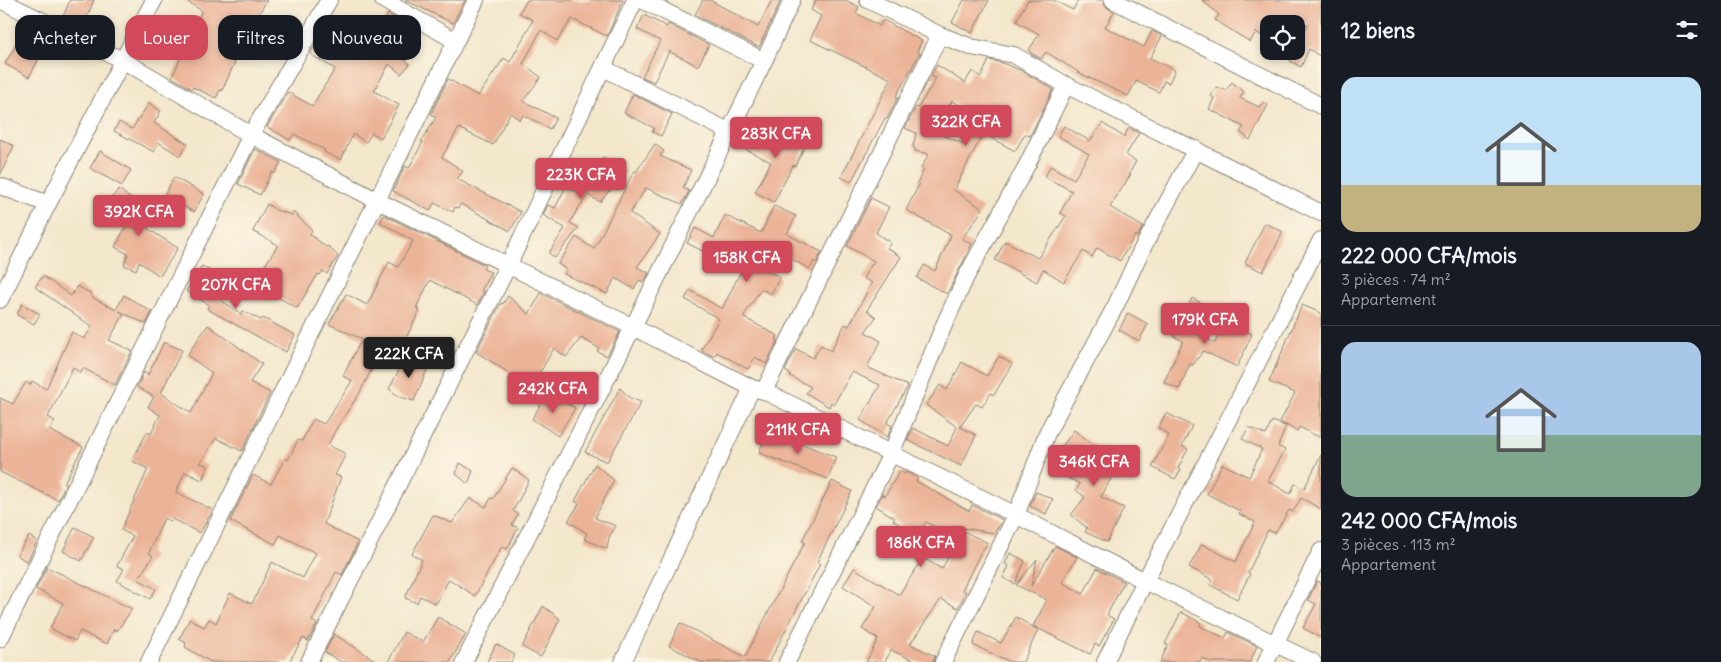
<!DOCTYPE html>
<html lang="fr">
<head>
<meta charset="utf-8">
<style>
	:root { --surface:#171b24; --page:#242831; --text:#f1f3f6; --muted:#9ea1a6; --line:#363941; --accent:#d1495b }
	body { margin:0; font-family:Delius,sans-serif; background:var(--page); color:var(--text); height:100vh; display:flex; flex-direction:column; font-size:19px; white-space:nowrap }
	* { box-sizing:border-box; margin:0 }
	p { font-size:16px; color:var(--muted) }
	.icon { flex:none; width:28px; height:28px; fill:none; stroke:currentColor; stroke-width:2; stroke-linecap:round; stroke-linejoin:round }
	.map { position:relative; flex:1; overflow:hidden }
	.side { display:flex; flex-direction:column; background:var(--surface); width:400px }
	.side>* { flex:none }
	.top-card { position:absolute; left:15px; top:15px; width:475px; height:45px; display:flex; gap:10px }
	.buttons { position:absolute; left:1260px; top:15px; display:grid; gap:10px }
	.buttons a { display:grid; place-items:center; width:45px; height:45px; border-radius:10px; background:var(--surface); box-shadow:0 2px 8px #0003; font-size:25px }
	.price { position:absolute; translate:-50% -42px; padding:0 11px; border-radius:5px; background:var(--accent); color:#fff; font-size:16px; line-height:32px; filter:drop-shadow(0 1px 2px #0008) }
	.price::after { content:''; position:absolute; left:50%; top:30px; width:15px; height:11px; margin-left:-8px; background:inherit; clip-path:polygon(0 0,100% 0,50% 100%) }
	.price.selected { background:#222; color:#fff }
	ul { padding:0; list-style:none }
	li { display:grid; align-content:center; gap:10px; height:265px; padding:0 20px }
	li+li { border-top:1px solid var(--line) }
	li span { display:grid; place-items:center; height:155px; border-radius:15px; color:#555 }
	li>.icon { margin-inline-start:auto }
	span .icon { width:90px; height:90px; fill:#fffc; stroke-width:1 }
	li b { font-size:21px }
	h2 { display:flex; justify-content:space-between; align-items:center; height:60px; padding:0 20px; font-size:21px }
	.chip { padding:0 18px; border-radius:15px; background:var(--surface); box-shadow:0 2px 8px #0003; font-size:18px; line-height:45px }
	.chip.selected { background:var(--accent); color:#fff }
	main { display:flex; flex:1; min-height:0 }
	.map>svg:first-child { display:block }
	.building { fill:#ebb397; fill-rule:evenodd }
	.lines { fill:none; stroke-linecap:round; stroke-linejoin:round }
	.street-casing { stroke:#888274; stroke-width:18 }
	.street { stroke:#fff; stroke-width:16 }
</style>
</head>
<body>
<main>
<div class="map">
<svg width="1321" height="662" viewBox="0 0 1321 662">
	<rect width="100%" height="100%" fill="#fcf5e5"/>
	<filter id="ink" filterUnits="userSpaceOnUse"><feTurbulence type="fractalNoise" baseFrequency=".02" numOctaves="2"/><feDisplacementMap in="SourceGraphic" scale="10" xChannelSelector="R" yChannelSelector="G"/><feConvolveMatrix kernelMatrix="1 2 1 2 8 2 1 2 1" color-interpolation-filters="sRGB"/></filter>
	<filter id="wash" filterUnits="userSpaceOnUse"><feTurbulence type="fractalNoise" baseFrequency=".0096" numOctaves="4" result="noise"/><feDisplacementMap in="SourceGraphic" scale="20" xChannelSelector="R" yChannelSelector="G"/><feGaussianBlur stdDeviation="1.12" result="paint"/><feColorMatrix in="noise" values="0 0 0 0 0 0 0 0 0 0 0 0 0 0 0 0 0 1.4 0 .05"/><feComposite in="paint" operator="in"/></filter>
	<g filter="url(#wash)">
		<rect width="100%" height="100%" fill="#f3e7cc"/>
		<g id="blocks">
			<!-- building -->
			<path class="building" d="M70 0H94L82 29 62 19Z
				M185 0H267L232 60 235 62 222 91 220 90 216 98 193 87 192 89 172 77 184 51 182 50 202 11Z
				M405 0H465L453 23Z
				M527 0H623L607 36 572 19 557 41 541 30 523 64 541 77 523 101 556 118 550 129 523 115 520 120 510 113 493 145 459 128 442 157 463 171 457 179 521 212 510 231 461 204 458 208 455 207 453 212 434 203 430 211 393 191 405 166 409 168 423 142H421L436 117 431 114 448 79 478 96 504 58 510 62 533 20 519 13Z
				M703 0H710L758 27 772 0H781L759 47 695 15Z
				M816 0H845L859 7 856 13 880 26 883 20 922 41 917 51 920 53 896 96 898 97 887 119 885 118 851 182 841 177 891 79 810 40 821 16 811 10Z
				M964 0H989L972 33 952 22Z
				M1028 0H1053L1073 10 1078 0H1103L1105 6 1114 12 1105 27 1144 47 1152 31 1162 36 1150 58 1175 70 1169 83 1164 81 1159 92 1136 81 1128 96 1085 76 1046 52 1041 59 1031 53 1029 50 1039 34 1016 21Z
				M1202 0H1321V57L1309 49 1301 67 1290 61 1295 51H1296V48L1308 24H1269V40L1256 32 1250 42 1215 20 1219 15Z
				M388 14 400 21 387 44 410 64 401 74 389 64 374 91 399 105 381 138 372 133 366 142 353 134 341 160 324 152 325 150 294 134 290 140 267 127 288 92 312 106 335 69 310 54 328 22 357 39 362 31 374 39Z
				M644 15 667 27 668 24 709 45 698 66 669 51 654 82 642 77 660 41 637 29Z
				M17 43 41 55 29 77 5 64Z
				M989 60 1002 63 1022 71 1053 89 1030 136 1025 134 1015 151 984 134 978 143 954 190 983 209 962 239 972 244 947 294 917 278 924 265 935 271 951 235 906 210 919 185 917 183 924 170 921 168 929 154 915 151V148L913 147 916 133 905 128 916 107 918 108 936 78 931 76 937 65 965 83 972 71 981 77ZM952 101 978 117 964 144 940 134 946 123 940 120Z
				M1232 82 1244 92 1240 98 1259 107 1263 102 1268 105 1250 140 1240 132 1244 127 1209 109 1214 98 1211 96 1216 87 1226 90Z
				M633 94 672 114 661 136 652 132 654 128 624 113Z
				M149 103 161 111 154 123 188 144 180 156 158 142 154 152 114 131 119 122 132 129Z
				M1102 123 1124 137 1129 128 1139 133 1126 155 1136 161 1129 174H1131L1110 207 1143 227 1137 237 1135 235 1120 261 1097 248 1092 257 1083 251 1064 282 1043 269 1037 282 995 260 1005 241 1038 258 1066 216 1060 213 1072 191 1045 177 1050 166 1074 179 1089 154 1058 136 1064 126 1090 141Z
				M773 125 807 142 795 166 793 165 774 202 755 192 771 162 739 146 744 136 763 146Z
				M0 139 14 146 0 175Z
				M655 144 664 151 660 156 691 170 683 188 689 191 682 204 646 188 630 213 660 234 637 267 649 273 644 282 639 280 634 289 615 278 607 294 564 274 567 270 558 264 576 237 594 249 634 171 636 172Z
				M255 149 281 162 274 174 272 172 260 195 238 184Z
				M100 151 131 170 122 186 90 168Z
				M603 157 625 171 600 202 588 195 577 210 570 223 579 228 555 258 549 253 565 228 543 215 548 205 555 208 566 187 576 191 582 178 588 181Z
				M174 177 204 194 194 212 164 196Z
				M119 189 136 203 127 214 149 225 148 229 178 248 160 276 139 262 136 270 124 265 128 254 115 247 126 226 100 206 103 201 107 203Z
				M871 198 889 207 876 233 891 243 887 248 901 257 867 310 876 317 865 332 881 341 867 367 908 386 887 423 892 426 887 437 860 420 880 385 852 372 834 404 831 402 829 407 806 393 811 387 790 376V374L785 371 796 349 813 358 821 345 831 351 845 324 849 326 872 283 863 278 874 261 847 246Z
				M267 204 276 210 292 215 293 212 312 230 310 234 326 247 328 246 338 256 327 274 323 271 320 275 318 274 297 308 270 293 269 295 254 285 264 272 262 270 278 245 253 231Z
				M774 206 796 216 787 234 822 252 816 263 814 261 810 269 767 246 756 265 780 277 771 294 761 289 743 317 778 336 776 339 778 340 766 364 755 357 748 369 717 352 714 357 701 350 719 319 685 299 690 290 722 309 741 271 687 243 695 228 714 238 725 215 761 233Z
				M384 215 485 265 483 269 491 272 481 291 484 292 477 305 430 280 416 308 420 310 400 350 385 343 359 394 337 427 328 445 346 454 335 475 341 477 324 524 358 542 342 575 336 572 312 621 317 624 308 641 303 638 289 662H211L185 647 186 643 179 639 190 619 204 627 209 619 216 623 230 593 252 604 272 562 303 578 316 553 280 535 275 544 230 521 253 475 271 484 285 458 288 460 298 440 302 441 313 419 324 424 352 381 343 376 362 339 329 324 346 294 367 305 389 262 398 267 413 241 380 222Z
				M1265 223 1283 232 1263 272 1245 263Z
				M202 266 229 282 218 298 241 314 243 311 261 320 263 318 295 335 286 352 207 309 209 305 186 291Z
				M43 276 71 296 77 286 92 294 90 296 116 310 124 295 152 312 146 324 119 311 124 314 109 340 132 351 115 385 83 368 80 373 73 367 48 417 55 421 49 430 83 447 64 483 66 484 58 500 0 472V398L13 404 26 382 30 385 32 381 46 389 72 332 84 339 92 327 35 287Z
				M541 293 620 332 607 356 597 351 599 348 581 338 566 357 554 348 538 376 548 383 541 393 476 352 501 303 503 304 508 296 529 314Z
				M1192 298 1203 304 1189 330 1215 343 1225 321 1252 334 1237 367 1203 351 1193 365 1190 364 1179 389 1164 382 1183 341 1173 336Z
				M22 304 40 314 34 324 17 315Z
				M1302 305 1321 313V438L1299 427 1297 431 1280 422 1295 393 1269 382Z
				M1128 313 1148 324 1139 341 1119 330Z
				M208 325 262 364 250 382 270 393 242 451 216 438 200 463 208 466 202 480 185 472 176 492 213 510 200 533 172 519 170 521 164 518 149 553 153 556 138 579 156 589 150 599 117 581 124 569 117 566 133 536 121 530 148 469 132 461 147 432 151 434 160 415 148 407 154 397 137 387 144 372 148 375 164 342 182 350 161 393 191 413 212 373 187 355Z
				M407 355 417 362 429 365 414 401 400 397 389 389Z
				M999 356 1012 364 994 395 991 393 982 407 976 404 960 427 976 435 961 466 907 440 913 428 948 446 957 427 926 405 940 385 947 390 962 362 987 376Z
				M620 388 630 398 641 402 607 462 585 452Z
				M548 392 575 408 558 436 532 419Z
				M1166 413 1192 426 1182 446 1188 449 1178 468 1181 470 1175 479 1152 467 1169 435 1158 428Z
				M1272 421 1286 426 1278 446 1285 450 1268 481 1290 494 1295 484 1304 489 1321 455V509L1301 498 1293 512 1289 510 1275 533 1268 530 1248 573 1250 574 1237 599 1210 585 1213 580 1189 567 1202 544 1236 562 1255 522 1239 514 1240 511 1207 494 1222 464 1249 477 1262 449 1242 439 1249 427 1266 435Z
				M1074 430 1094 445 1121 460 1101 497 1124 508 1107 542 1085 532 1087 528 1071 515 1085 497 1076 490 1080 484 1068 478 1079 457 1063 445Z
				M767 431 836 457 828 479 759 453Z
				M460 463 473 471 468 484 456 474Z
				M595 464 614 480 595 518 616 526 609 537 607 549 584 539 587 533 568 521 579 504 575 501Z
				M512 468 529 480 513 511 518 514 512 525 518 528 507 549 502 546 475 596 449 579 436 604 420 596 417 603 405 598 422 560 412 554 433 515 452 523 470 498 486 507 491 498 493 499Z
				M900 471 905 474 906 472 918 478 916 481 969 511 972 505 1003 520 994 533 957 527V528L988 543 981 552 962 590 966 592 958 608 941 599 910 644 935 656 933 662H917L891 650 885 662H866L878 639 862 629 876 607 843 586 854 568 899 595 923 558 942 569 957 540 926 522 917 536 893 520 895 518 876 506 882 494 885 496Z
				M832 481 852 491 817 562 820 564 769 662H701L669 646 680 623 745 657 805 542 802 541Z
				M1036 492 1053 499 1046 514 1030 506Z
				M75 527 94 537 81 561 63 551Z
				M29 536 37 541 27 562 17 555Z
				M1055 546 1077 557 1062 582 1083 594 1097 568 1124 582 1107 615 1114 619 1099 646 1095 644 1090 654 1033 626 1047 600 1016 585 1037 559 1031 586Z
				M1010 553 1025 561 1015 584 1003 578 1009 566 1005 564Z
				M47 567 132 609 117 631 114 629 107 644 80 631 75 641 50 628 63 603 36 589Z
				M1317 581 1321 583V638L1303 628 1316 604 1308 600Z
				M543 606 560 619 541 657 522 647Z
				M1181 612 1201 623 1200 626 1225 638 1228 632 1257 646 1250 662H1210L1202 658 1199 662H1160L1168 645 1165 644Z
				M438 617 466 634 450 662H388L404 632 423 642Z
				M1016 617 1038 630 1023 662H1011L973 645 978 632 1001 643Z
				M334 634 378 662H341L325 652Z
				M496 644 515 655 511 662H487Z"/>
		</g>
	</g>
	<g filter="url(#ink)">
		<use href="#blocks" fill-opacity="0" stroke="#888274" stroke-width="1"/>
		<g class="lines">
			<!-- street casing -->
			<g class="street-casing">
				<path id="street" d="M0 0 124 61 251 135 376 200 633 327 752 388 764 391 1016 515 1145 581 1313 662
					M383 0 456 41
					M642 0 764 61
					M868 0 940 35 971 47 1014 55 1066 85 1321 213
					M1113 0 1321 106
					M603 68 730 132
					M0 186 48 204
					M0 300 48 204 154 0
					M764 391 940 35
					M0 639 251 135 329 0
					M149 662 476 0
					M309 662 508 266 635 0
					M464 662 633 327 764 61 792 0
					M623 662 752 388
					M787 662 891 454 944 325 966 277 1027 165 1066 85
					M943 662 1016 515 1047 433 1116 305 1141 251 1196 149
					M1105 662 1145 581 1321 240
					M1266 662 1321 551"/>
			</g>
			<!-- street -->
			<use href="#street" class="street"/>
		</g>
	</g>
</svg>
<div class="buttons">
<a><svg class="icon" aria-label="locate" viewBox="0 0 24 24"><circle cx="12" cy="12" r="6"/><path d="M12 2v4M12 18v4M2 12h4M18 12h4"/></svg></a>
</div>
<b class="price" style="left:966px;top:147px">322K CFA</b>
<b class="price" style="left:776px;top:159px">283K CFA</b>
<b class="price" style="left:581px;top:200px">223K CFA</b>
<b class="price" style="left:139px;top:237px">392K CFA</b>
<b class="price" style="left:747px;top:283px">158K CFA</b>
<b class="price" style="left:236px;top:310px">207K CFA</b>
<b class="price" style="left:1205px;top:345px">179K CFA</b>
<b class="price selected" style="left:409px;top:379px">222K CFA</b>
<b class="price" style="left:553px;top:414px">242K CFA</b>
<b class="price" style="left:798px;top:455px">211K CFA</b>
<b class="price" style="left:1094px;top:487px">346K CFA</b>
<b class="price" style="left:921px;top:568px">186K CFA</b>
<div class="top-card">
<a class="chip">Acheter</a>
<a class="chip selected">Louer</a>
<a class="chip">Filtres</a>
<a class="chip">Nouveau</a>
</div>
</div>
<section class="side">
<h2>12 biens<svg class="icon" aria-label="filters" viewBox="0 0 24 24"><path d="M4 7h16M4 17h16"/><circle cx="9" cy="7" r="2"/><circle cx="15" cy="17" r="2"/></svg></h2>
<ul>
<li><span style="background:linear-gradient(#bfe0f5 70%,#c2b280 0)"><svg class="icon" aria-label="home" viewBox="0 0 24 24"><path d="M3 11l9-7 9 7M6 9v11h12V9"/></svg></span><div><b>222 000 CFA/mois</b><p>3 pièces · 74 m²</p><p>Appartement</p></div></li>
<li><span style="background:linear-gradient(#a9c7e8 60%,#7fa58c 0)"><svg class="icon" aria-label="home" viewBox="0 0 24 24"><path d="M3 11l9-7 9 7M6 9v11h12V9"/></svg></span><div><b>242 000 CFA/mois</b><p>3 pièces · 113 m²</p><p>Appartement</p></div></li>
</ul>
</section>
</main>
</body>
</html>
